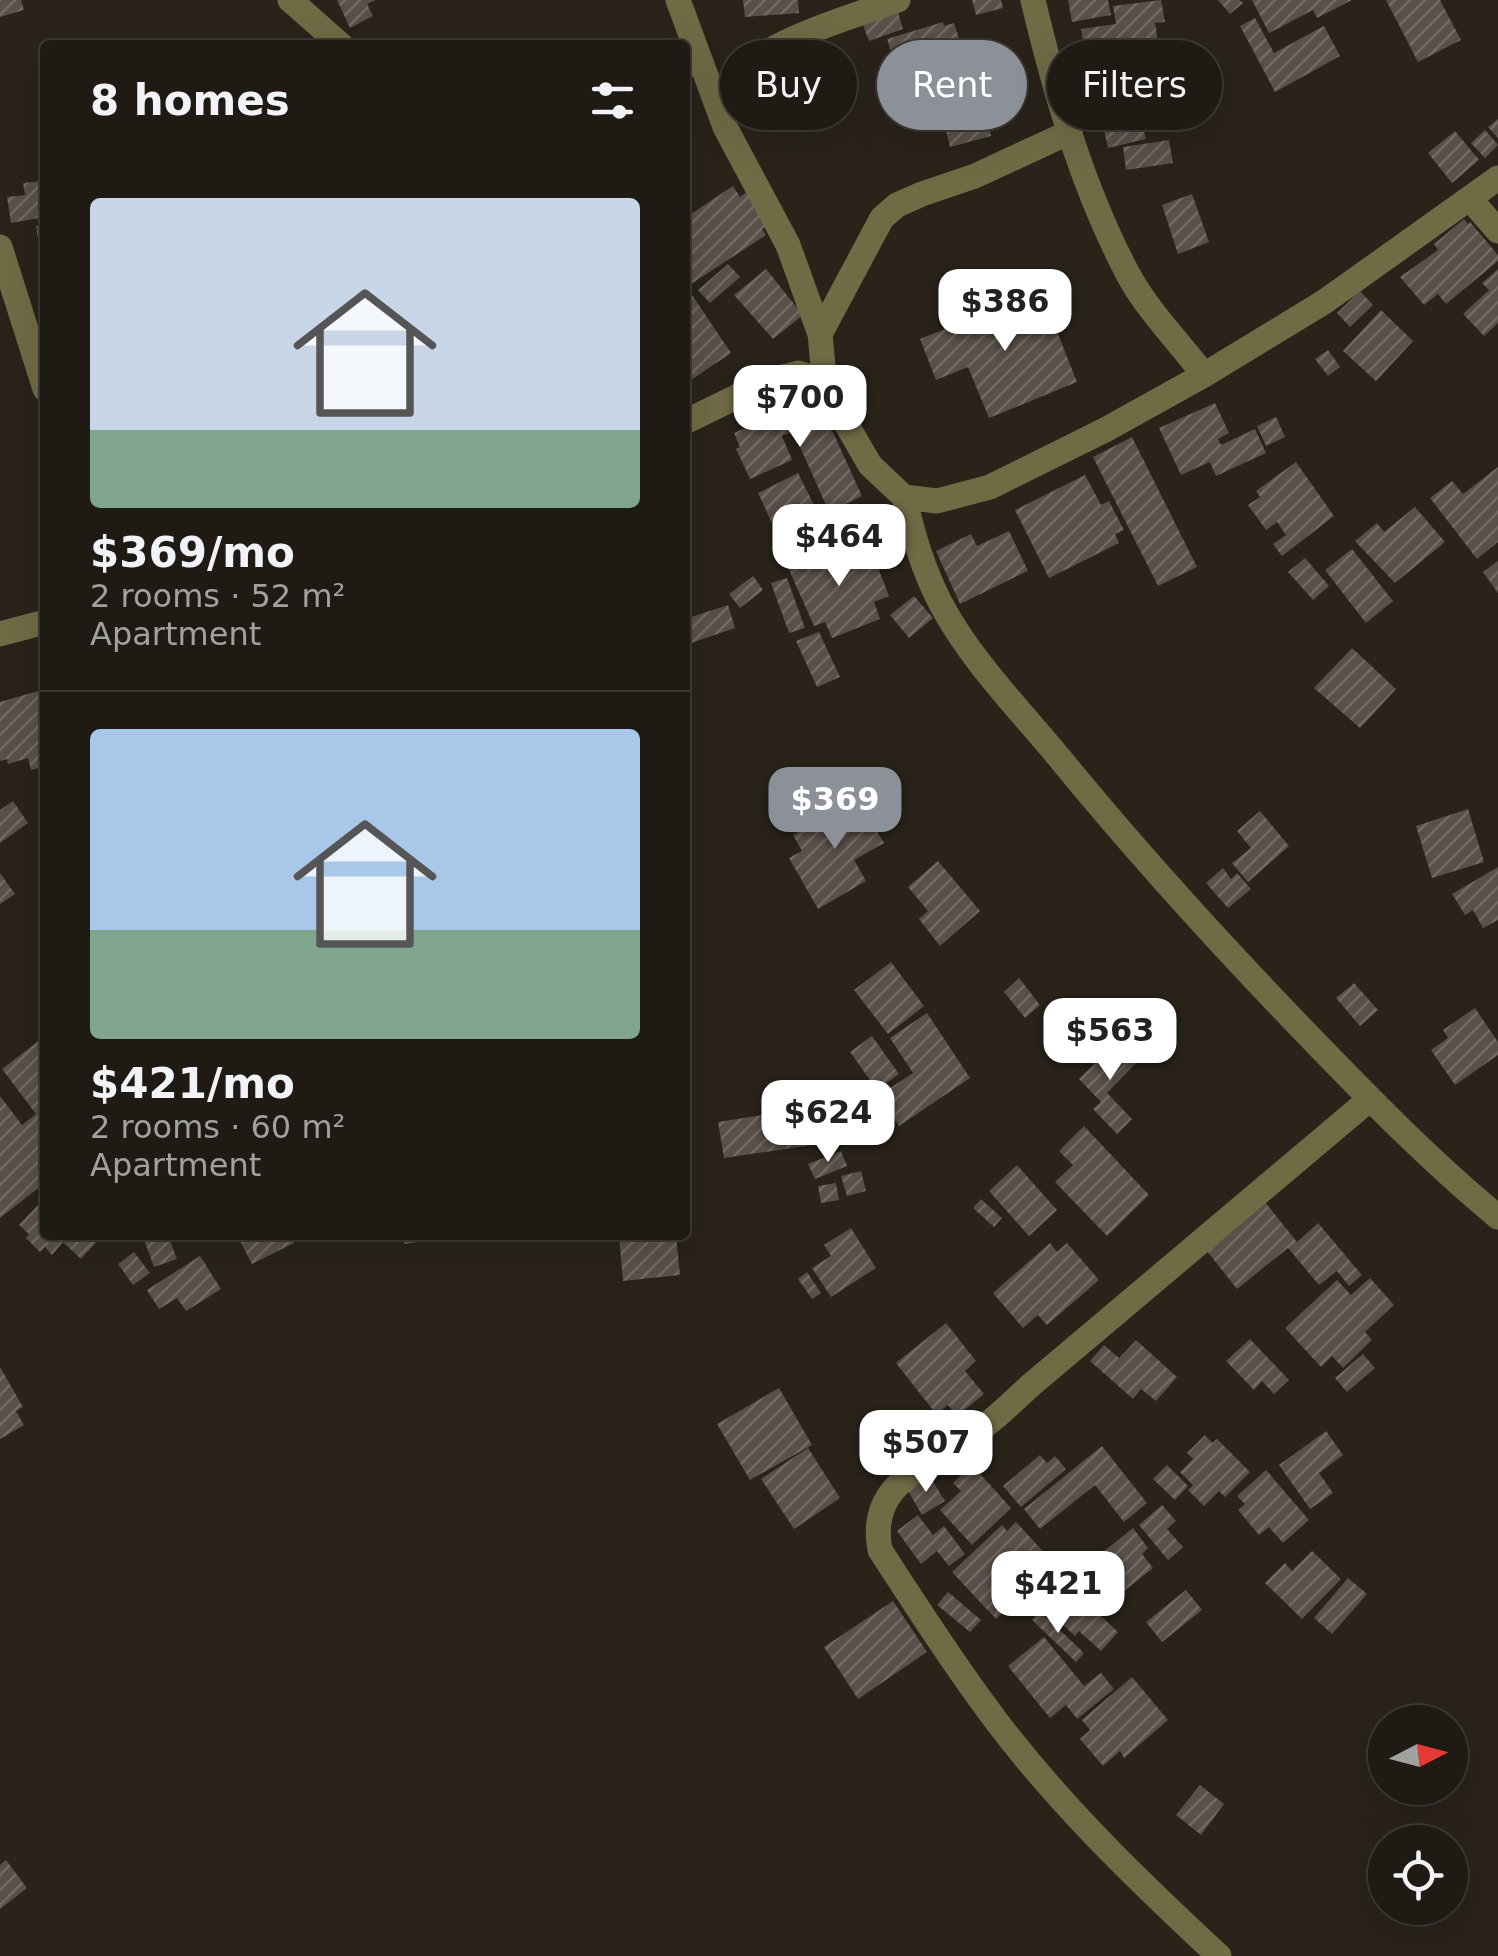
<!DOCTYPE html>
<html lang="en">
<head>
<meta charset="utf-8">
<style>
	:root { --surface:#1f1a14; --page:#2c2722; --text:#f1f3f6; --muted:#a1a1a0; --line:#3c3834; --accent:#8c9099 }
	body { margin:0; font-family:"DejaVu Sans",sans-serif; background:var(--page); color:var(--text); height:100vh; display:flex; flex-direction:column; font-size:38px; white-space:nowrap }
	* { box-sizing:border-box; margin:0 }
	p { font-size:32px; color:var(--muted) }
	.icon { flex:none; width:55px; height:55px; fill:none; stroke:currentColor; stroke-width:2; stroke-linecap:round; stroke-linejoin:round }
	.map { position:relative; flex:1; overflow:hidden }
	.drawer { position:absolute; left:40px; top:40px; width:650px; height:1200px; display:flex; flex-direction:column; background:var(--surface); border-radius:10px; box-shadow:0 10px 40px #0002,0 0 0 2px var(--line) }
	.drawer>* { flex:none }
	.top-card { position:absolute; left:720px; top:40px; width:628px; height:90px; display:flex; gap:20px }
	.needle { width:65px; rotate:84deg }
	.controls { position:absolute; left:1368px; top:1705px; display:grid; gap:20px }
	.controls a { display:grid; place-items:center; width:100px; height:100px; border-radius:50%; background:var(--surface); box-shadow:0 10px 40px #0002,0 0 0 2px var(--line); font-size:50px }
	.price { position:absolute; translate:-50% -85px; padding:0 22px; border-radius:20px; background:#fff; color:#222; font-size:32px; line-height:65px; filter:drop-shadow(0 2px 5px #0008) }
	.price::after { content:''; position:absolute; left:50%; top:60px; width:30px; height:22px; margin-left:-15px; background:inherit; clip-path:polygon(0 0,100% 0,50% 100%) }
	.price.active { background:var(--accent); color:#fff }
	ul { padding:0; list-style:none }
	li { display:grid; align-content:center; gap:20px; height:530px; padding:0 50px }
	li+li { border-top:2px solid var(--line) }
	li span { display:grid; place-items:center; height:310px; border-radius:10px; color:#555 }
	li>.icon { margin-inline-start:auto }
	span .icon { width:180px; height:180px; fill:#fffc; stroke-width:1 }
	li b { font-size:42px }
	h2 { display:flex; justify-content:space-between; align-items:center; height:120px; padding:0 50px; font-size:42px }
	.chip { padding:0 35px; border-radius:45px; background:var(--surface); box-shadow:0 10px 40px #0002,0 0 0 2px var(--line); font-size:35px; line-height:90px }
	.chip.active { background:var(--accent); color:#fff }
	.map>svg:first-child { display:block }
	.building { fill:url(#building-hatch) }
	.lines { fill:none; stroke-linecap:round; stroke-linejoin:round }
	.minor { stroke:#706a45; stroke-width:25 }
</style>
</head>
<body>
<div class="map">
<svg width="1498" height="1956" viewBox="0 0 1498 1956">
	<defs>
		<pattern id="building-hatch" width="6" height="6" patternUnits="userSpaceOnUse" patternTransform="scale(2.5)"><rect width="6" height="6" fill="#5a5049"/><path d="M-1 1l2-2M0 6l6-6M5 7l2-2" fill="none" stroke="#726a63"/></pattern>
	</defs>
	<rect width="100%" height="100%" fill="#29231a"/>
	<!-- building -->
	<path class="building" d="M0 0H21L24 10 0 17Z
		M337 0H375L367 4 373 16 350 28Z
		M743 0H798L799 13 745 17Z
		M972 0H1001L1003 8 976 15Z
		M1068 0H1108L1111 15 1072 22Z
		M1161 0 1165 22 1155 23 1159 48 1086 60 1081 29 1116 24 1113 6Z
		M1218 0H1240L1243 3 1230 14Z
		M1252 0H1352L1317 18 1313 10 1269 33Z
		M1386 0H1440L1461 40 1418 62Z
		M897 9 903 29 869 41 862 22Z
		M1255 18 1274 53 1324 26 1340 56 1275 92 1240 26Z
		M943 22 944 26 954 23 964 54 954 58 970 111 915 128 887 39Z
		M685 39 698 75 685 79V45L671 44Z
		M1145 62 1149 86 1094 94 1091 69Z
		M1140 95 1172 102 1169 120 1137 113Z
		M986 116 991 136 950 147 945 126Z
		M1140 116 1146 139 1108 148 1103 125Z
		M1498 119V138L1488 127Z
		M1485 130 1498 145 1485 158 1471 143Z
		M1455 131 1479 160 1452 183 1428 153Z
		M1169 140 1173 163 1126 170 1123 147Z
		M45 169V217L11 223 7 197 25 195 23 183 42 181 40 170Z
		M733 186 740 197 750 190 772 224 762 229 766 235 685 288V218Z
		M1192 194 1209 242 1178 254 1162 205Z
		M1464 219 1468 224 1470 222 1498 255V261L1446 304 1438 294 1424 305 1400 277 1438 250 1434 244Z
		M45 224V272H43L36 226Z
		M728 264 740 277 710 303 698 290Z
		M766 269 803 315 773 339 734 295Z
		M1498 269V323L1484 336 1463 314 1489 290 1482 283Z
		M688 289 731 353 685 384V291Z
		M1041 291 1077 382 989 418 968 367 936 380 920 339Z
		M1360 291 1373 305 1350 327 1337 313Z
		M1381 310 1413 341 1376 381 1343 351Z
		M1328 350 1340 367 1328 376 1315 359Z
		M816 395 862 496 829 512 793 431 782 436 792 460 750 479 736 449 740 447 734 433Z
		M1215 403 1229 433 1218 439 1221 445 1255 429 1266 453 1216 476 1210 462 1181 475 1159 428Z
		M1276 417 1285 437 1266 446 1257 426Z
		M1132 437 1197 567 1158 586 1093 457Z
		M1296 462 1334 516 1282 556 1273 544 1286 535 1277 522 1266 530 1248 505 1260 497 1256 491Z
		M1498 467V542L1477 559 1430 498 1452 481 1463 494Z
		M798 473 821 519 846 507 855 524 788 558 758 493Z
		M1085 475 1101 505 1109 501 1124 530 1115 534 1119 543 1049 578 1015 510Z
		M1415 507 1445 542 1395 583 1355 541 1377 523 1384 532Z
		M1009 531 1028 571 960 604 936 551 971 534 977 546Z
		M835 545 842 564 872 552 889 596 874 602 880 619 832 638 825 622 814 626 786 563Z
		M1352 549 1393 601 1366 623 1325 570Z
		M1305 558 1329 586 1313 600 1288 572Z
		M1498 561V593L1483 572Z
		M753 576 763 590 740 608 729 594Z
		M787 578 805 628 789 633 771 583Z
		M914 596 933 618 909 638 890 615Z
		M728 605 735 628 685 645V619Z
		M819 632 840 677 817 687 796 641Z
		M1352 648 1396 689 1360 728 1314 688Z
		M45 689V766L31 770 28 758 8 764 7 759 0 761V702Z
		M857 798 884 843 854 860 866 881 818 909 789 858 802 851 793 835Z
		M13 801 28 823 0 843V810Z
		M1468 809 1484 862 1432 878 1416 826Z
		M1260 811 1289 846 1248 882 1232 863 1251 848 1237 831Z
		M938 861 980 911 940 946 919 919 928 911 908 887Z
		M1498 867V920L1483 928 1473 910 1465 915 1452 894Z
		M1223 868 1231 879 1237 873 1251 889 1228 908 1206 883Z
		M0 873 15 894 0 904Z
		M891 962 924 1006 888 1034 854 990Z
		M1019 978 1040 1005 1025 1018 1004 992Z
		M1354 983 1378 1010 1360 1026 1336 998Z
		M1475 1008 1498 1042V1055L1455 1085 1431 1050 1448 1038 1443 1030Z
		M927 1013 970 1078 899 1126 878 1096 913 1073 890 1038Z
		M45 1036V1183L0 1218V1096L22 1125 36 1114 2 1069Z
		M872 1036 899 1074 877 1090 850 1052Z
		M1120 1039 1140 1059 1107 1093 1132 1119 1117 1134 1093 1109 1101 1102 1079 1079Z
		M806 1108 812 1145 724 1158 718 1122Z
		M1084 1126 1149 1195 1107 1236 1055 1182 1073 1165 1059 1151Z
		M841 1151 847 1166 815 1179 808 1164Z
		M1017 1165 1057 1210 1029 1236 989 1191Z
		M861 1171 866 1191 847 1196 841 1176Z
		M836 1183 839 1200 821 1203 818 1186Z
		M981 1199 1002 1218 994 1227 973 1208Z
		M1265 1202 1297 1242 1318 1223 1362 1275 1349 1286 1337 1271 1319 1285 1288 1248 1237 1289 1206 1250Z
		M40 1203 45 1208V1235H103L81 1259 63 1242 52 1255 45 1247 40 1252 26 1238 29 1234 19 1225Z
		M851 1228 876 1268 831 1297 812 1268 831 1256 824 1245Z
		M157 1235H168L177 1259 154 1267 144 1240Z
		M237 1235H290L294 1243 252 1264Z
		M403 1235H417L418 1242 404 1244Z
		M676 1235 680 1275 623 1281 619 1236Z
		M1050 1243 1057 1252 1067 1243 1099 1280 1047 1325 1038 1315 1023 1328 993 1293Z
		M134 1252 150 1273 133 1285 118 1264Z
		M200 1256 221 1289 186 1311 177 1298 159 1309 147 1290Z
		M807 1272 821 1293 812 1299 798 1279Z
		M1370 1278 1394 1305 1365 1332 1372 1340 1343 1368 1332 1356 1321 1367 1285 1328 1337 1280 1351 1295Z
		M946 1323 976 1361 965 1371 984 1394 957 1416 948 1405 936 1414 896 1363Z
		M1250 1339 1289 1380 1274 1394 1262 1381 1254 1390 1226 1361Z
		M1136 1340 1177 1377 1156 1401 1141 1389 1133 1399 1090 1361 1104 1345 1119 1358Z
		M1363 1354 1375 1368 1347 1392 1335 1378Z
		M0 1367 23 1407 16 1411 24 1425 0 1439Z
		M779 1388 812 1445 750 1480 717 1424Z
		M1326 1431 1343 1455 1319 1473 1333 1493 1310 1509 1279 1465Z
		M1205 1435 1212 1443 1217 1439 1250 1472 1225 1497 1219 1491 1204 1506 1188 1490 1193 1485 1180 1472 1193 1459 1187 1453Z
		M1102 1446 1147 1503 1124 1522 1095 1485 1040 1529 1024 1509Z
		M808 1448 840 1498 794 1529 761 1479Z
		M1040 1455 1047 1463 1055 1456 1066 1469 1021 1507 1003 1486Z
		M972 1465 1011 1508 972 1545 940 1510 961 1491 953 1483Z
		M1167 1465 1188 1486 1175 1500 1153 1479Z
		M1266 1470 1309 1520 1283 1543 1269 1527 1259 1535 1238 1510 1245 1504 1237 1496Z
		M929 1475 945 1501 922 1515 907 1489Z
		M1162 1505 1176 1521 1167 1529 1183 1547 1168 1560 1139 1525Z
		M918 1515 933 1535 944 1526 965 1554 949 1566 937 1551 921 1564 897 1531Z
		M1016 1522 1051 1560 1045 1566 1060 1581 1034 1604 1024 1593 996 1619 952 1572 1002 1525 1007 1531Z
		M1133 1528 1148 1548 1142 1554 1153 1568 1098 1612 1071 1578Z
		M1312 1551 1341 1579 1302 1619 1265 1583 1285 1563 1292 1571Z
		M1348 1578 1367 1594 1332 1634 1314 1618Z
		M1186 1590 1202 1610 1162 1642 1146 1622Z
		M948 1592 981 1620 970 1632 937 1605Z
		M1075 1592 1118 1632 1101 1651 1079 1631 1075 1636 1053 1616Z
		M893 1601 927 1652 858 1699 824 1647Z
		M1040 1611 1084 1653 1076 1662 1032 1620Z
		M1044 1637 1084 1686 1101 1673 1114 1689 1077 1719 1066 1705 1050 1718 1008 1666Z
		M1132 1677 1168 1720 1124 1758 1120 1751 1103 1766 1080 1739 1090 1730 1082 1720Z
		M1200 1785 1224 1804 1201 1835 1176 1815Z
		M6 1860 27 1888 0 1909V1865Z"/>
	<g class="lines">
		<!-- minor -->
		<path class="minor" d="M290 0 341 45
			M678 0 725 127 788 245 820 334 825 387
			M1033 0C1055 93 1084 192 1129 276 1148 311 1180 343 1204 375
			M715 100C725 87 733 75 746 65 790 34 848 18 898 0
			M1471 200 1498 231
			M0 247 45 389
			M820 334 882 218 897 205 922 194 975 176 1070 132
			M685 422 771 380 798 373 812 377 825 387 870 465 904 497 937 501 990 487 1105 430 1204 375 1324 302 1498 178
			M904 497C913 534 923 570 941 604 971 661 1021 711 1062 761 1139 855 1221 945 1306 1033 1368 1097 1429 1160 1498 1217
			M0 634 45 622
			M1219 1956C1135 1878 1050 1796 983 1703 947 1654 913 1601 880 1550 868 1486 919 1470 964 1441 989 1425 1009 1405 1031 1385L1370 1099"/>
	</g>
</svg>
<div class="controls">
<a><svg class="needle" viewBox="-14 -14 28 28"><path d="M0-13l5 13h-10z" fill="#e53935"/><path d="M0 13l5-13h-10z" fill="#a1a1a0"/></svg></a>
<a><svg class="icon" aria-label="locate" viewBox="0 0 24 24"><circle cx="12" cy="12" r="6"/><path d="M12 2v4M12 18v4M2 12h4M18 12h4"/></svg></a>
</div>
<b class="price" style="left:1005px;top:354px">$386</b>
<b class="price" style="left:800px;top:450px">$700</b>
<b class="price" style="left:839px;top:589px">$464</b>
<b class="price active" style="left:835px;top:852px">$369</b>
<b class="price" style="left:1110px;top:1083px">$563</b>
<b class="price" style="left:828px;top:1165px">$624</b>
<b class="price" style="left:926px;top:1495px">$507</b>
<b class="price" style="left:1058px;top:1636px">$421</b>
<div class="top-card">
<a class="chip">Buy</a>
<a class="chip active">Rent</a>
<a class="chip">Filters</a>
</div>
<section class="drawer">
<h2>8 homes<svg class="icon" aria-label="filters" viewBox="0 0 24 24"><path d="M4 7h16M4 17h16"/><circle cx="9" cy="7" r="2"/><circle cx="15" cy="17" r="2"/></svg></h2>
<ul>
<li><span style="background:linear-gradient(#c9d6e8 75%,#7fa58c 0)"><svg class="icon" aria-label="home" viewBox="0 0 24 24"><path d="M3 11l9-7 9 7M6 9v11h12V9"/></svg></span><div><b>$369/mo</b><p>2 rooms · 52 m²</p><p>Apartment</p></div></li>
<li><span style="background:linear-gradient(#a9c7e8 65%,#7fa58c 0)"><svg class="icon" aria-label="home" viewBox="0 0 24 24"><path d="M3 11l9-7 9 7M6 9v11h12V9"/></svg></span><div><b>$421/mo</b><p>2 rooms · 60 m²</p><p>Apartment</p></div></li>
</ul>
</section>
</div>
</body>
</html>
